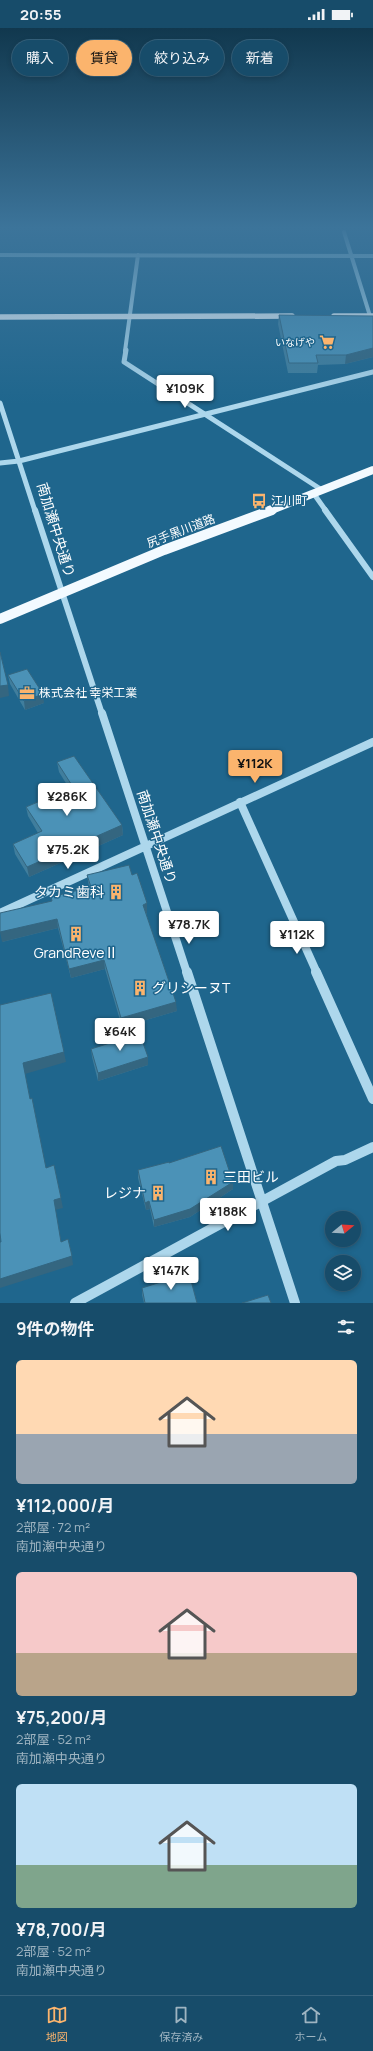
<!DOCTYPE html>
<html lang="ja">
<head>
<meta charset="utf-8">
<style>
	:root { --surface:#174c6a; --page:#205370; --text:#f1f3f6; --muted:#9eb4c1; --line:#36637e; --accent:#fbb46d }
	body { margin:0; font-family:Manrope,"Noto Sans JP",sans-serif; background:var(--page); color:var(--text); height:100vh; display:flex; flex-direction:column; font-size:15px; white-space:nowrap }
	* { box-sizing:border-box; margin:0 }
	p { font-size:13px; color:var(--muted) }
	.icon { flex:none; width:22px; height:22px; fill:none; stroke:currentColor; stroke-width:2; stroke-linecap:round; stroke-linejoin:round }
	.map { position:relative; height:1275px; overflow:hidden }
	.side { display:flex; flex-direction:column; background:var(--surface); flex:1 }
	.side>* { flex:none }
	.banner { position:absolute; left:12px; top:12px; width:349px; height:36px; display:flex; gap:8px }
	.needle { width:26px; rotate:72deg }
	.fabs { position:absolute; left:325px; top:1183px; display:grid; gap:8px }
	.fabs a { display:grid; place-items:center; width:36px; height:36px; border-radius:50%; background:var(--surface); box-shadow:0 2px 6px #0003,0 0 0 1px var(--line); font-size:20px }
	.price { position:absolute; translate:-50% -34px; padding:0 9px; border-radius:4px; background:#fff; color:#222; font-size:13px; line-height:26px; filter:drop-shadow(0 1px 2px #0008) }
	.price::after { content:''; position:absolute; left:50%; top:24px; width:12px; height:9px; margin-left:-6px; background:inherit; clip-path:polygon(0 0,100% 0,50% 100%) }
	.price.selected { background:var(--accent); color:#111 }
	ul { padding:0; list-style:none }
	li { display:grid; align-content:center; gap:8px; height:212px; padding:0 16px }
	li span { display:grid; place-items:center; height:124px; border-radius:6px; color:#555 }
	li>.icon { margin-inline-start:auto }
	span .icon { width:72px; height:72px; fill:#fffc; stroke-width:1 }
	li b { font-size:17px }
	h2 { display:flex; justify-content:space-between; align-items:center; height:48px; padding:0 16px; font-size:17px }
	.pill { padding:0 14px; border-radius:18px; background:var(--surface); box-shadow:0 2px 6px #0003,0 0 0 1px var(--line); font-size:14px; line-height:36px }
	.pill.selected { background:var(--accent); color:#111 }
	.status { display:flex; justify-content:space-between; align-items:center; height:28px; padding:0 20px; background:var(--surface); direction:ltr }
	.status svg { height:11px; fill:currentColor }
	.menu { display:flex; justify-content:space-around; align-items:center; height:56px; border-top:1px solid var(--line); background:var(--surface); font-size:11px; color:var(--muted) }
	.menu a { display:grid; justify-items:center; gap:2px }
	.menu .selected { color:var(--accent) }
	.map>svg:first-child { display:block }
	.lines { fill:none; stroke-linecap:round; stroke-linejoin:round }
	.minor-far4 { stroke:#add7ec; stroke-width:4 }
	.minor-far3 { stroke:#add7ec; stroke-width:5 }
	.minor-far2 { stroke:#add7ec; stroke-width:6 }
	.minor-far1 { stroke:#add7ec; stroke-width:8 }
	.minor { stroke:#add7ec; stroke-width:10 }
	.major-far2 { stroke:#f3faff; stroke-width:5.5 }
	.major-far1 { stroke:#f3faff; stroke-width:8 }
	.major { stroke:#f3faff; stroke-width:10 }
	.wall { fill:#407e9d }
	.shaded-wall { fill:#346680 }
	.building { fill:#4b92b7; stroke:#346680 }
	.labels { text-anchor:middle; stroke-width:3; stroke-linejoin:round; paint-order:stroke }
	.far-poi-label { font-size:10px; fill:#fff; stroke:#1f668d; text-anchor:end }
	.poi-label { font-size:12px; fill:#fff; stroke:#1f668d; text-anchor:start }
	.street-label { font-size:12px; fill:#fff; stroke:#1f668d }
	.near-street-label { font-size:14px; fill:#fff; stroke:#1f668d }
	.near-poi-label { font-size:14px; fill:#fff; stroke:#1f668d; text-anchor:end }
</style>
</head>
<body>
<div class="status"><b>20:55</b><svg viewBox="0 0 49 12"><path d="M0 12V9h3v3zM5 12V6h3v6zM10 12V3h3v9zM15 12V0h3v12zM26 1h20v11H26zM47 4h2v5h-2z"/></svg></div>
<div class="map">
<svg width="373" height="1275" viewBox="0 0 373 1275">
	<rect width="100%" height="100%" fill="#1f668d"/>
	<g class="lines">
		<!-- minor-far4 -->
		<path class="minor-far4" d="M344 204 370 288 373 291
			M0 227 373 228
			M125 323 138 227"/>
		<!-- minor-far3 -->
		<path class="minor-far3" d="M126 322 124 334 322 462
			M0 375 35 483
			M0 435 19 433 373 344
			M314 466 326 483"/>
		<!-- minor-far2 -->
		<path class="minor-far2" d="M35 482 102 686
			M325 482 373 549"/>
		<!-- minor-far1 -->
		<path class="minor-far1" d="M102 685 187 945
			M240 774 317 945
			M0 885 373 714"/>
		<!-- minor -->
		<path class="minor" d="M187 944 295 1275
			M316 944 373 1071
			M75 1275 336 1133 345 1132 373 1119"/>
		<!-- major-far2 -->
		<path class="major-far2" d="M334 288H373
			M0 289 292 288"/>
		<!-- major-far1 -->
		<path class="major-far1" d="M269 483 373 442"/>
		<!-- major -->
		<path class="major" d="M0 591 164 522 272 482"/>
	</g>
	<!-- wall -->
	<path class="wall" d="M279 287 373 289V329L345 336 318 337 317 345H288L278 296Z
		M8 647 44 675 25 682 10 656Z
		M57 734 122 797 123 807 29 849 15 826 13 816 38 805 28 788 26 779 69 760 59 744Z
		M87 847H132L147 875V885L146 886 177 983 122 999 105 941 71 950 58 900 2 914 52 873 51 869 89 859Z
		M114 1008 148 1029V1037L98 1053 92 1029 91 1021 115 1013Z
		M169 1135 233 1161 190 1189 154 1199 150 1181 146 1182 138 1150V1142Z
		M142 1260 197 1275H144L142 1267Z"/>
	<!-- shaded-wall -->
	<path class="shaded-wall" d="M373 320V329L345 336 346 327Z
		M8 657 9 668 0 670V658Z
		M43 666 44 675 25 682 24 673Z
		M122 797 123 807 29 849 27 839Z
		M147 875V885L143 886V877Z
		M57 891 58 900 2 914 0 904Z
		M104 932 105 941 71 950 69 941Z
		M176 974 177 983 122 999 121 990Z
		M64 1024 66 1034 25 1046 23 1035Z
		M148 1029V1037L98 1053V1045Z
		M54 1137 63 1180 55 1182 54 1172Z
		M233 1154V1161L190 1189 154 1199V1192Z
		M149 1173 150 1181 146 1182 145 1175Z
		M72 1228 73 1237 0 1260V1251Z"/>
	<!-- building -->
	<path class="building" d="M279 287 373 288V320L346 327H316L318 335H289Z
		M0 624 8 657 0 658Z
		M27 641 43 666 24 673 8 647Z
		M74 728 122 797 27 839 13 816 42 803 26 779 73 759 57 734Z
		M129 837 132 847 137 845 147 875 143 877 176 974 121 990 104 932 69 941 57 891 0 904V885L52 873 51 869 91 859 87 847Z
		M51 965 64 1024 23 1035 30 1071 32 1070 46 1140 54 1137 61 1170 54 1172 61 1214 68 1211 72 1228 0 1251V1214H1L0 1205V977Z
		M138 1001 148 1029 98 1045 91 1021 116 1013 114 1008Z
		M221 1118 233 1154 190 1181 154 1192 149 1173 145 1175 138 1142 169 1134V1135Z
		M189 1245 197 1275H145L142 1260Z
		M268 1267 271 1275H242Z"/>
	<!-- sky -->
	<linearGradient id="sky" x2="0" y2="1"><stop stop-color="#11384e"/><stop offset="0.53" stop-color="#3c749a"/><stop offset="1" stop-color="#3c749a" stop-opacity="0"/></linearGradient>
	<rect width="373" height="376" fill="url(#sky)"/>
	<!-- icons -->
	<defs>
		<g id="supermarket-bare" transform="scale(1.2)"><path d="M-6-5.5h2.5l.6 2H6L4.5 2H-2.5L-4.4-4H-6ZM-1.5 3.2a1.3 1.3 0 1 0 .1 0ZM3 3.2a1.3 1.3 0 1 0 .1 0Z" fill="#fbb46d" stroke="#1f668d" stroke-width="2.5" paint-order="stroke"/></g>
		<g id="bus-bare" transform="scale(1.2)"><path d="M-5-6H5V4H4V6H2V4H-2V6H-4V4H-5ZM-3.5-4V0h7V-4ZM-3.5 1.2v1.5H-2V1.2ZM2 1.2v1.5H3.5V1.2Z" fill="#fbb46d" stroke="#1f668d" stroke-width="2.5" paint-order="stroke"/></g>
		<g id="office-bare" transform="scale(1.2)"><path d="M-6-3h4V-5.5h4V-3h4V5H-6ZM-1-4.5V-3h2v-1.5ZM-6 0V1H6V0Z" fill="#fbb46d" stroke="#1f668d" stroke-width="2.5" paint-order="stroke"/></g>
		<g id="building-bare" transform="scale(1.2)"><path d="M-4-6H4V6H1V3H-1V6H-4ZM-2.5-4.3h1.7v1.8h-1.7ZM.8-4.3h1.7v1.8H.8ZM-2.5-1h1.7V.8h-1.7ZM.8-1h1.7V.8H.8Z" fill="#fbb46d" stroke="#1f668d" stroke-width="2.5" paint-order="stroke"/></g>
	</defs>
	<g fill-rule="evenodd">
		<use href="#supermarket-bare" x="327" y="314"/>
		<use href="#bus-bare" x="259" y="473"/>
		<use href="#office-bare" x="27" y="665"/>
		<use href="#building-bare" x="116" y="864"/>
		<use href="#building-bare" x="76" y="906"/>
		<use href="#building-bare" x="140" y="960"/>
		<use href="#building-bare" x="211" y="1149"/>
		<use href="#building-bare" x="158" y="1165"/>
	</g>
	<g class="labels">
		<!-- far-poi labels -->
		<g class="far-poi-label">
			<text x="315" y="318">いなげや</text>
		</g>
		<!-- poi labels -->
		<g class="poi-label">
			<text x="271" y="477">江川町</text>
			<text x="39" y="669">株式会社 幸栄工業</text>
		</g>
		<!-- street labels -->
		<g class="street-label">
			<text transform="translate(181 503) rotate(-21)" y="4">尻手黒川道路</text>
		</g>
		<!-- near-street labels -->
		<g class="near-street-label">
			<text transform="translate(56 502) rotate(73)" y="5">南加瀬中央通り</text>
			<text transform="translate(157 809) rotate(72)" y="5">南加瀬中央通り</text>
		</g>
		<!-- near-poi labels -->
		<g class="near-poi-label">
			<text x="104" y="869">タカミ歯科</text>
			<text x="76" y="930" text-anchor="middle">GrandReveⅡ</text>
			<text x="152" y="965" text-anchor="start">グリシーヌT</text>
			<text x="223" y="1154" text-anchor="start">三田ビル</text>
			<text x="146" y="1170">レジナ</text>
		</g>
	</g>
</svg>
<div class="fabs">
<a><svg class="needle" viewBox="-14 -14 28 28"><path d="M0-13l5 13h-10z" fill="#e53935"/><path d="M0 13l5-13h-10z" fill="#9eb4c1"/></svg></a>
<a><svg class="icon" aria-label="layers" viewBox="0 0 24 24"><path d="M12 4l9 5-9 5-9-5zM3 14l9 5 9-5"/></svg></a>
</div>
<b class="price" style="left:185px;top:381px">¥109K</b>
<b class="price selected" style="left:255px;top:756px">¥112K</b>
<b class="price" style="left:67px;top:789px">¥286K</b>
<b class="price" style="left:68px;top:842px">¥75.2K</b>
<b class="price" style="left:189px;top:917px">¥78.7K</b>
<b class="price" style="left:297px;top:927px">¥112K</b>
<b class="price" style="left:120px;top:1024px">¥64K</b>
<b class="price" style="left:228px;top:1204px">¥188K</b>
<b class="price" style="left:171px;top:1263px">¥147K</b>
<div class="banner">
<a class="pill">購入</a>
<a class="pill selected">賃貸</a>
<a class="pill">絞り込み</a>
<a class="pill">新着</a>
</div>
</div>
<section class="side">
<h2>9件の物件<svg class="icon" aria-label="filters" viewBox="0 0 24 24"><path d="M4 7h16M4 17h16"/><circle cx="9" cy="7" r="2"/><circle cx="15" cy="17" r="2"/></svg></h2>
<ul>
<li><span style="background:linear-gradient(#ffd9b3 60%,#9aa5b1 0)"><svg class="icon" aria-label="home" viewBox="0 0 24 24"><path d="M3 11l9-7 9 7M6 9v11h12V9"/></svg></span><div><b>¥112,000/月</b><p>2部屋 · 72 m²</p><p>南加瀬中央通り</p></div></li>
<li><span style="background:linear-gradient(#f6c9c9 65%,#b9a48a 0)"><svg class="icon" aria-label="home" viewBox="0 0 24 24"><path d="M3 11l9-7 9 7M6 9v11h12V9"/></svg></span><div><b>¥75,200/月</b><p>2部屋 · 52 m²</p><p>南加瀬中央通り</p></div></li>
<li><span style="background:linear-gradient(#bfe0f5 65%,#7fa58c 0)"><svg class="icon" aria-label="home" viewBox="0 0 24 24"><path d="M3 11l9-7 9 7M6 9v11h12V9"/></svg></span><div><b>¥78,700/月</b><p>2部屋 · 52 m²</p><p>南加瀬中央通り</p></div></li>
</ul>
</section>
<nav class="menu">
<a class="selected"><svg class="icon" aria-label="map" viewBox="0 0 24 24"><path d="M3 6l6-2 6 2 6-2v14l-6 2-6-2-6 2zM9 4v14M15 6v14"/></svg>地図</a>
<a><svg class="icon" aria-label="saved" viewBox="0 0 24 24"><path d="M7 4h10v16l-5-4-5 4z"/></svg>保存済み</a>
<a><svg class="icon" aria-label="home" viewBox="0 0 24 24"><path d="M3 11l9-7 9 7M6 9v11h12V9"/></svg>ホーム</a>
</nav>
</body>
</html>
